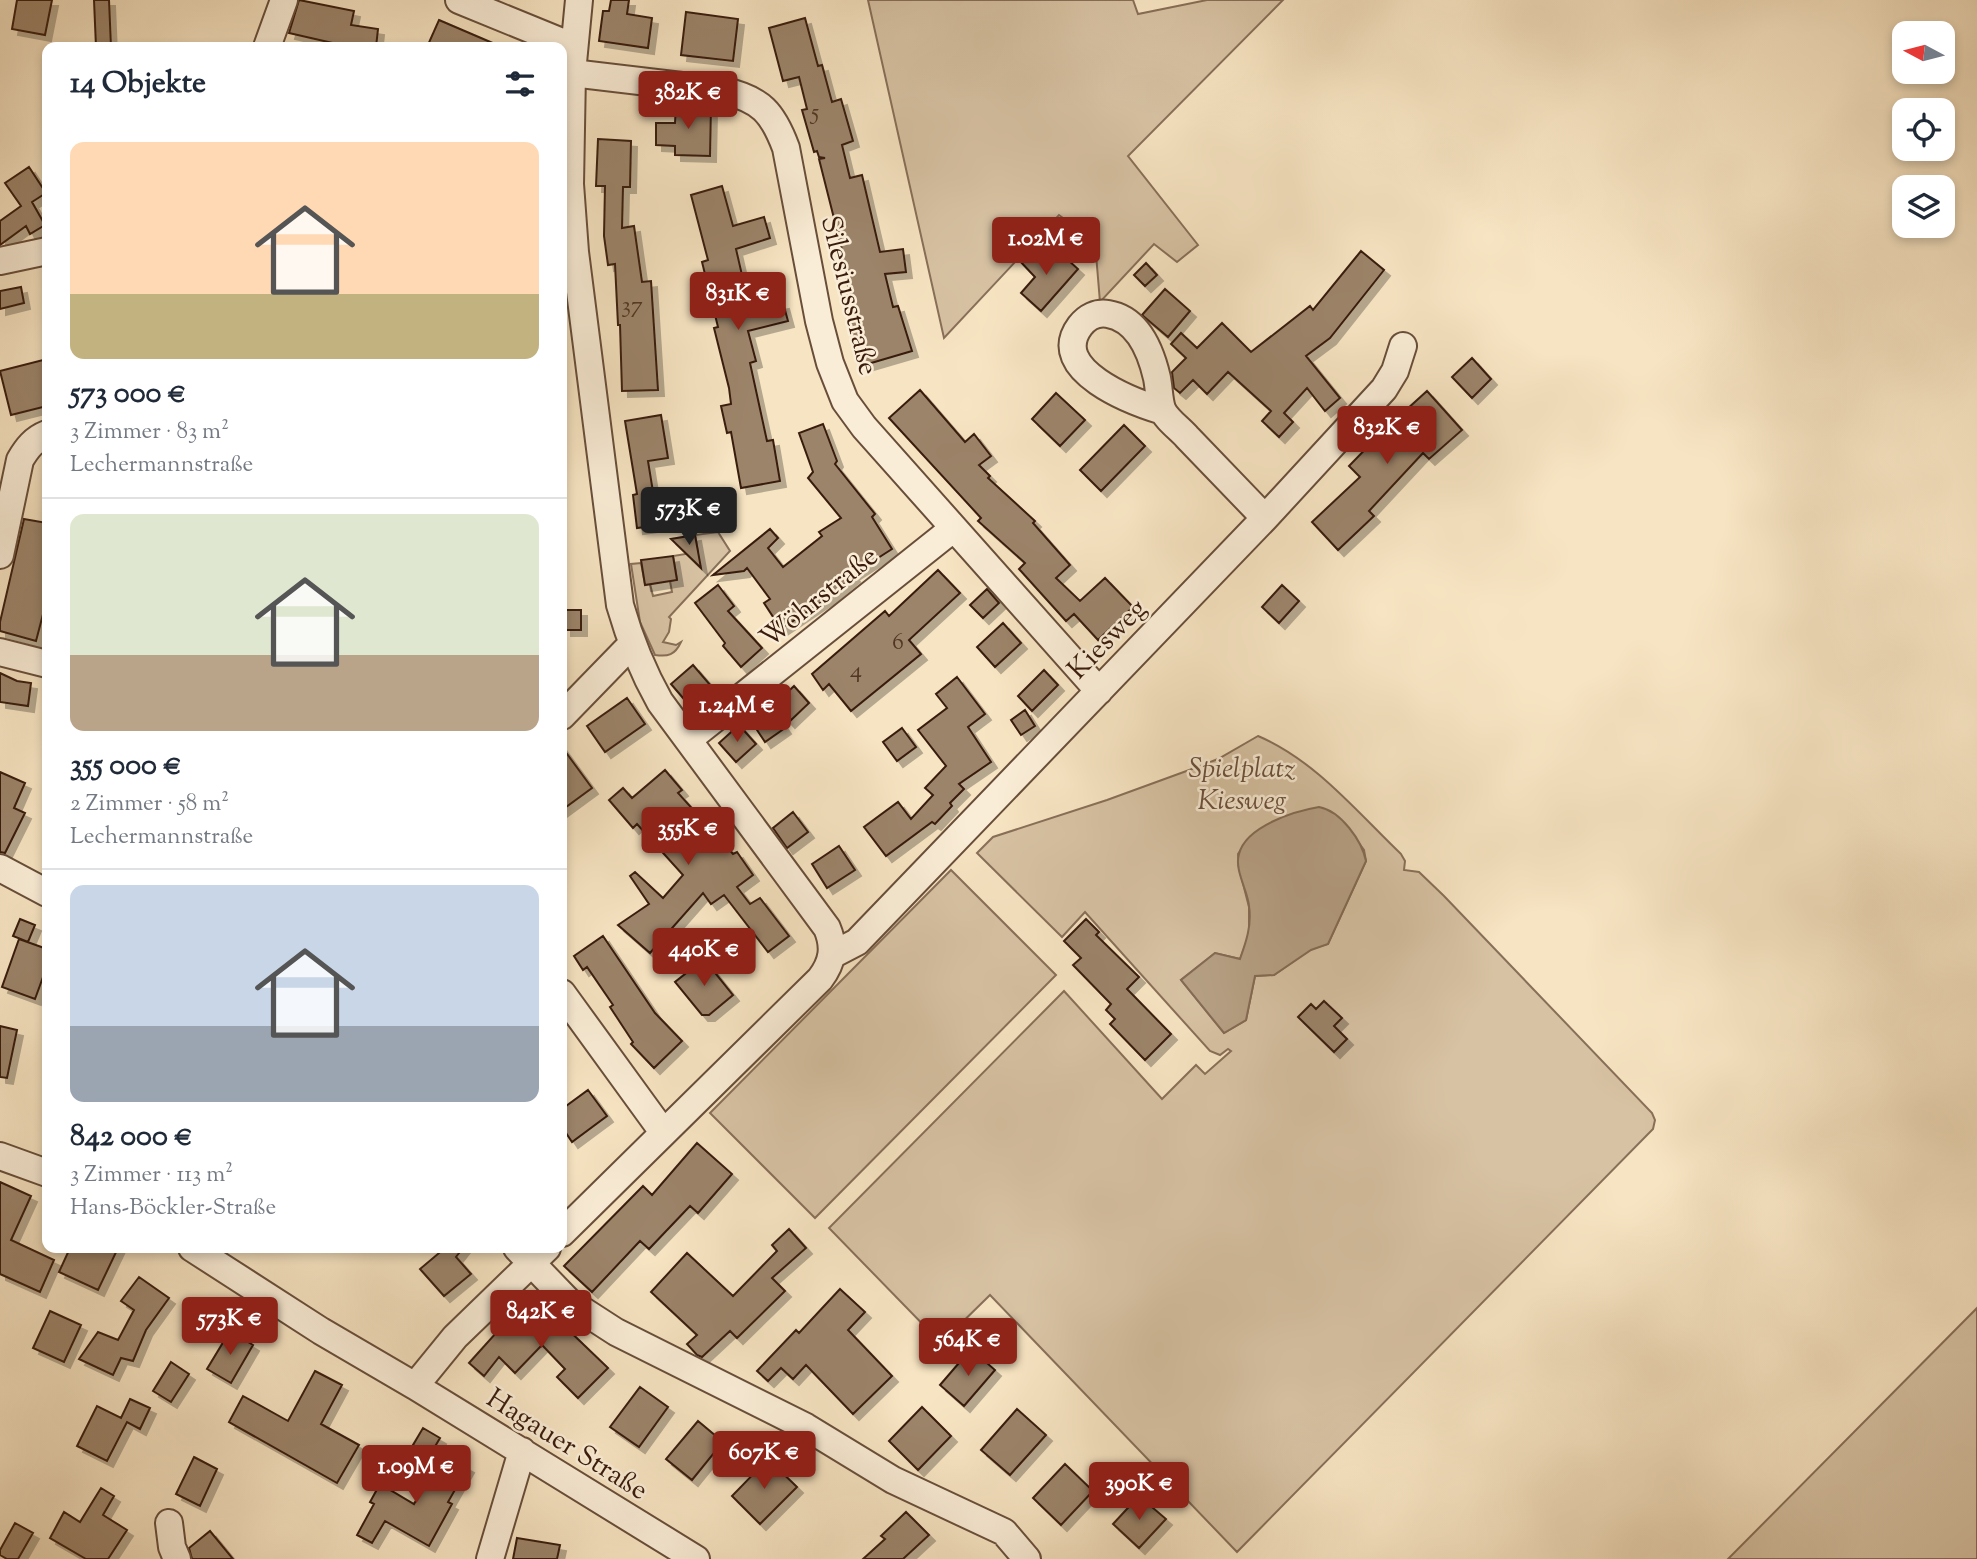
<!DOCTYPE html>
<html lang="de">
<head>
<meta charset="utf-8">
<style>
	:root { --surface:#fff; --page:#f6f6f7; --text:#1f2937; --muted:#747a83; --line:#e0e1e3; --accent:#8f2418 }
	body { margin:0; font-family:"Sorts Mill Goudy",serif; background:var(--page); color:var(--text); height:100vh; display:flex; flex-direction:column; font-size:26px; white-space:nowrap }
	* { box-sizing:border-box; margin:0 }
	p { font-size:23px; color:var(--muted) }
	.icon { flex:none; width:38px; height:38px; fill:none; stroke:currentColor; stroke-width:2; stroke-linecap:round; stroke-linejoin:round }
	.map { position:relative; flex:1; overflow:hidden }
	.sheet { position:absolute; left:42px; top:42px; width:525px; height:1211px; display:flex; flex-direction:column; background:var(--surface); border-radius:14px; box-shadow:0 4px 10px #0003 }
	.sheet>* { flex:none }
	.needle { width:46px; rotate:277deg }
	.tools { position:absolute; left:1892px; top:21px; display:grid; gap:14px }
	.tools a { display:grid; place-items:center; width:63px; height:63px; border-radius:14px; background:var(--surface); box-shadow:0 4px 10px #0003; font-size:35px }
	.price { position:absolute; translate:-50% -60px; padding:0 16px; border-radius:7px; background:var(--accent); color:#fff; font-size:23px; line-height:46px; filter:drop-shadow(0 2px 4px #0008) }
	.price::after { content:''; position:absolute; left:50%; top:42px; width:21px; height:16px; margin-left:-10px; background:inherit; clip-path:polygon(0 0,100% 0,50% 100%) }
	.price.on { background:#222; color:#fff }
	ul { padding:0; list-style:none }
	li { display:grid; align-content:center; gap:14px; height:371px; padding:0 28px }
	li+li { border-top:2px solid var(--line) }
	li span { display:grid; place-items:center; height:217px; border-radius:14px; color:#555 }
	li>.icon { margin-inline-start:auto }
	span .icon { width:126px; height:126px; fill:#fffc; stroke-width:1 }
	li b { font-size:30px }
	h2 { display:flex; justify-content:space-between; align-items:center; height:84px; padding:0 28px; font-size:30px }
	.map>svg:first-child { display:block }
	.green { fill:#d7c2a3; stroke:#886f58; stroke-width:2; fill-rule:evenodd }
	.water { fill:#b6a084; stroke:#846b54; stroke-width:2 }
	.building { fill:#9c846b; stroke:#391c0c; stroke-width:2; filter:url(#shadow) }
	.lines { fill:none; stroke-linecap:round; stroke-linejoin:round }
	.minor-casing { stroke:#684e3a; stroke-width:30 }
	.minor { stroke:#faedd7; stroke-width:26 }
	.labels { text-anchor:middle; stroke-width:5; stroke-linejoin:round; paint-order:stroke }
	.number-label { font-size:24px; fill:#523624 }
	.street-label { font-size:28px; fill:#391c0c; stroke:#faedd7 }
	.park-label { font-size:28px; font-style:italic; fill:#684e39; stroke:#faedd7 }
</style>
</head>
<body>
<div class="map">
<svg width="1977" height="1559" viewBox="0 0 1977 1559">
	<defs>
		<filter id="shadow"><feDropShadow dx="6" dy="6" stdDeviation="0" flood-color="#0004"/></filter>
	</defs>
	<rect width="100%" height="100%" fill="#f7e4c2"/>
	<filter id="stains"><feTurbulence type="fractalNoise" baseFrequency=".00286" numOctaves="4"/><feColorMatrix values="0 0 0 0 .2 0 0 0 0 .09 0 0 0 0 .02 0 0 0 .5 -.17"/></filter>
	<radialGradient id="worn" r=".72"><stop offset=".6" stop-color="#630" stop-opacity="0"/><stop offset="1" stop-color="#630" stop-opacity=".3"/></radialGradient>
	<!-- green -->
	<path class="green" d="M868 0H1133L1138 14 1207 0H1283L1128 156 1198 245 1177 262 1154 244 1100 302 1095 242 1059 215 944 338Z
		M718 532 730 551 669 617 671 619 669 632 663 642 676 645 681 642C675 655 668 657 655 655L640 622 631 564 641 563 645 584H650L653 596 672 592 670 581 677 579 673 556 698 552 695 535Z
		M1258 736C1315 760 1357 812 1401 854L1405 861 1404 870 1419 872 1444 896 1652 1113 1655 1120 1653 1129 1237 1552 990 1295 941 1343 829 1228 1064 991 1162 1099 1196 1065 1205 1074 1231 1051 1228 1049 1220 1055 1210 1051 1085 912 1062 937 977 853 993 837 1107 800 1192 769 1218 759ZM1343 822 1364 850 1366 861 1328 944 1311 949 1274 975 1255 976 1246 1020 1224 1033 1181 980 1215 953 1240 959 1249 935V907L1239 868 1238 854 1248 839Z
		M951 870 1056 975 815 1218 710 1113Z
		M1977 1308V1559H1728Z"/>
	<!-- water -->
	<path class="water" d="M1319 807C1341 811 1362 841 1366 861L1328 944 1311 950 1274 975 1255 976 1246 1020 1224 1033 1181 980 1215 953 1240 959C1246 942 1252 925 1249 906 1248 891 1234 870 1239 854 1246 826 1295 811 1319 807Z"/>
	<!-- building -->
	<path class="building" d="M17 0H52L45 35 12 29Z
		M94 0H109L111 47H96Z
		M299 0 354 11 351 25 378 29 376 47H350L289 33Z
		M611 0H629L627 14 652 18 648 48 599 41 603 11H609Z
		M686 12 738 19 733 61 681 55Z
		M805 18 818 66 822 65 832 102 841 99 853 141 842 145 850 178 862 175 880 252 903 249 906 272 885 274 893 307 898 306 912 351 861 366 847 321 852 319 846 296 850 295 840 250H842L819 159 825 158 819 157 817 151 814 152 802 110 807 109 799 77 783 81 769 28Z
		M439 20 502 47H427Z
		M676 105 711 106 710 156 675 155V146L656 145V123H675Z
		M598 139 631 141 630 187H623L622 228 634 226 642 282 651 281 658 390 622 391 620 325H618L615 264 608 265 604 236 605 186H596Z
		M29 167 46 193 32 202 45 225 30 234 26 226 0 245V221L21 206 5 183Z
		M722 186 733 226 764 217 770 238 736 249 750 310 783 303 788 321 748 331 756 361 750 363 767 441 773 440 780 481 741 488 731 432 727 433 721 406 731 404 729 388 714 328 718 327 702 262 708 260 691 195Z
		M1031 248 1046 265 1058 251 1078 269 1041 311 1021 293 1035 277 1018 259Z
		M1361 251 1384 270 1330 338 1306 356 1340 398 1325 411 1307 388 1284 413 1293 422 1279 437 1262 421 1271 411 1228 372 1207 394 1193 380 1180 393 1174 388 1172 372 1186 358 1171 344 1181 333 1197 348 1222 323 1251 352 1310 306 1313 310Z
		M1146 263 1157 275 1145 286 1134 275Z
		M21 287 24 303 0 309V291Z
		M1165 289 1190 311 1168 337 1142 315Z
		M1472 358 1491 379 1472 398 1452 377Z
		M47 359V406L11 415 0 371Z
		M920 390 965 442 974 434 991 456 979 465 990 476 988 478 1035 521 1033 523 1070 565 1056 578 1080 601 1105 578 1133 607 1098 640 1074 614 1066 621 1019 569 1025 563 978 521 981 518 889 418Z
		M1427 391 1462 430 1429 459 1423 453 1369 511 1374 516 1338 550 1312 522 1360 477 1349 466 1384 430Z
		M1056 393 1085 420 1060 446 1032 419Z
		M661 415 668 458 648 461 653 492 668 490 673 523 637 528 633 495 637 494 625 421Z
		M823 424 837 461 835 464 875 514 872 517 892 549 853 574 854 576 829 597 781 629 764 603 770 599 747 568 744 571 713 575 770 529 778 538 768 548 783 567 822 536 819 532 841 518 808 478 813 472 799 433Z
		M1124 425 1145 446 1101 491 1080 470Z
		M24 519 47 523V599L36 641 0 631V622Z
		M695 535 701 568 671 539Z
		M673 556 677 580 645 585 641 560Z
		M938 570 960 593 909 640 921 654 851 711 829 684 823 690 812 674 885 611 889 616Z
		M718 585 734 606 728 611 762 648 741 667 723 646 725 643 695 603Z
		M1282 585 1299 601 1279 623 1262 607Z
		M987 589 999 603 983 618 970 605Z
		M565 610H581V630H565Z
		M1003 623 1021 643 995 667 977 647Z
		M693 665 711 686 689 705 671 684Z
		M1044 670 1058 685 1032 711 1018 696Z
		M0 673 17 681 31 683 28 706 0 702Z
		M957 677 985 714 968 727 991 762 959 784 964 789 950 803 952 806 935 824 932 822 886 856 864 827 898 802 911 819 933 795 925 788 946 766 918 730 947 708 936 694Z
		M794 686 809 703 789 722 774 705Z
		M627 698 645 724 605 752 587 726Z
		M1025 710 1035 726 1021 735 1011 720Z
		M776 715 785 728 765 742 757 730Z
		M739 725 756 744 736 762 719 743Z
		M902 728 916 747 897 761 883 742Z
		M562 747 592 788 562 810Z
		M665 770 682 790 678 793 733 854 737 852 753 875 737 887 750 904 760 898 789 936 768 952 724 895 711 904 703 893 650 953 618 925 649 904 630 876 635 872 663 898 683 875 637 824 633 828 609 800 623 788 632 798Z
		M0 772 25 783 14 808 25 813 5 853 0 852Z
		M793 812 808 832 787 848 773 828Z
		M839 846 855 870 827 888 812 864Z
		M20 919 35 925 28 942 13 936Z
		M1086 919 1099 932 1096 935 1139 977 1127 989 1171 1034 1145 1060 1110 1024 1115 1019 1106 1010 1111 1004 1073 965 1081 958 1064 941Z
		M603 936 655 1013 682 1041 654 1068 631 1044 633 1042 610 1007 613 1005 587 967 583 970 574 956Z
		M19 939 47 949V966L35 999 2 987Z
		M704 959 733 995 709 1015H702L675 982Z
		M1324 1001 1342 1018 1334 1026 1347 1039 1334 1052 1298 1017 1311 1004 1316 1009Z
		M0 1026 17 1030 7 1078 0 1077Z
		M588 1090 607 1116 572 1142 562 1127V1109Z
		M697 1143 732 1174 698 1213 690 1206 649 1249 640 1241 592 1292 564 1266 643 1186 652 1195Z
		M0 1182 31 1196 11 1240 54 1260 40 1292 0 1274Z
		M789 1229 806 1248 772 1278 785 1291 737 1338 730 1331 702 1357 697 1355 687 1344 697 1335 651 1292 687 1253 733 1296 777 1251 772 1245Z
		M70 1248H118L98 1290 59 1272Z
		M445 1248H463L456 1257 471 1274 444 1296 420 1269Z
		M139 1277 169 1298 146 1330 133 1361 121 1358 113 1375 79 1359 98 1332 118 1340 134 1310 121 1301Z
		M840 1289 865 1312 848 1330 892 1376 853 1414 806 1365 793 1379 781 1368 768 1381 757 1371 796 1330 799 1333Z
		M524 1302 551 1329 559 1321 608 1368 578 1398 557 1377 565 1369 542 1345 515 1373 499 1357 484 1376 469 1363Z
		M50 1311 81 1325 64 1362 33 1348Z
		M966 1326 978 1339 965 1350 954 1337Z
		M230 1331 253 1345 231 1383 207 1369Z
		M971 1349 995 1370 964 1406 940 1385Z
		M171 1362 189 1374 171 1402 153 1391Z
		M315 1371 342 1385 321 1424 359 1445 337 1483 229 1422 243 1396 288 1421Z
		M640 1387 668 1407 639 1447 610 1427Z
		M130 1399 150 1408 140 1429 127 1422 107 1461 77 1446 97 1406 121 1418Z
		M922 1407 951 1436 918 1470 889 1441Z
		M1017 1409 1046 1435 1010 1475 981 1450Z
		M698 1421 723 1442 692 1480 666 1459Z
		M423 1428 440 1438 430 1455 413 1445Z
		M442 1453 468 1467 448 1502 452 1504 429 1546 385 1521 372 1543 357 1535 374 1504 370 1502 380 1484 414 1504Z
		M194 1457 217 1469 200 1506 176 1494Z
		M768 1459 797 1487 760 1524 732 1496Z
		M1065 1464 1093 1491 1061 1525 1033 1498Z
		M101 1488 114 1496 103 1515 127 1530 108 1559H86L50 1538 64 1512 80 1522Z
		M1139 1496 1166 1519 1139 1548 1113 1524Z
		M906 1512 929 1535 903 1559H863L885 1539 881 1536Z
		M15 1523 33 1533 18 1559H7L0 1555V1550Z
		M210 1531 233 1559H192L189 1548Z
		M517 1538 560 1545 557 1559H513Z"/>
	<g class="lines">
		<!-- minor casing -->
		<g class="minor-casing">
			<path id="minor" d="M459 0 574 47
				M267 47 284 0
				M572 73 724 91C761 99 773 113 786 148L819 321 830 363 845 401 864 427 1099 691
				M0 261 47 251
				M1163 411C1133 402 1047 370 1080 326 1087 317 1097 312 1108 314 1138 319 1151 352 1157 378 1159 388 1159 400 1162 409 1166 419 1180 429 1187 437 1213 464 1239 491 1265 518
				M0 555 20 460C27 448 34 439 47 434
				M0 652 47 664
				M562 716 631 645
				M689 739 954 528
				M0 868 47 893
				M832 955 857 942 1265 518 1384 389 1395 371 1403 346
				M562 993 663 1132
				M0 1156 47 1173
				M562 1233 820 979C833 962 835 947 827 928L660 702C642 670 630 640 620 605L575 252 570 184 572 73 579 0
				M192 1248 321 1331 415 1386 696 1559
				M517 1248 568 1301 616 1332 806 1427 893 1480 1004 1532 1027 1559
				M415 1386 455 1337 547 1248
				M169 1523 172 1547 177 1559
				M490 1559 522 1451"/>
		</g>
		<!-- minor -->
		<use href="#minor" class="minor"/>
	</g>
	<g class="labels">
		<!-- number labels -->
		<g class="number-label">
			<text x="815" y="119">5</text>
			<text x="632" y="312">37</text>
			<text x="898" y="649">6</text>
			<text x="856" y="677">4</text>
		</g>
		<!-- street labels -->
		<g class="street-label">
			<text transform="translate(851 295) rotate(76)" y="10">Silesiusstraße</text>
			<text transform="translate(818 596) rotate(-39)" y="10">Wöhrstraße</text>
			<text transform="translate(1106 638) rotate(-46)" y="10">Kiesweg</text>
			<text transform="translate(568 1443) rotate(32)" y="10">Hagauer Straße</text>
		</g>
		<!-- park labels -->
		<g class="park-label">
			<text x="1242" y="777">Spielplatz<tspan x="1242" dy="32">Kiesweg</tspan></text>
		</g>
	</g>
	<rect width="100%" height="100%" filter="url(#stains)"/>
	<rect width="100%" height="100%" fill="url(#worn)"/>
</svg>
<div class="tools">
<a><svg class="needle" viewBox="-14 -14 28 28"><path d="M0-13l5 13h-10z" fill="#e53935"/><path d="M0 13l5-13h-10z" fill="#747a83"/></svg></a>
<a><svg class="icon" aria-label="locate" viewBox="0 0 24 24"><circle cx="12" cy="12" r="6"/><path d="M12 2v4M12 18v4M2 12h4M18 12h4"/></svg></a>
<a><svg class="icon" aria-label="layers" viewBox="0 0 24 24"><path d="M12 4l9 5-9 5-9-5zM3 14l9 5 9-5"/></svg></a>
</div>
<b class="price" style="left:688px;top:131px">382K €</b>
<b class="price" style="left:1046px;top:277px">1.02M €</b>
<b class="price" style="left:738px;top:332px">831K €</b>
<b class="price" style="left:1387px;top:466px">832K €</b>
<b class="price on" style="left:689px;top:547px">573K €</b>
<b class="price" style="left:737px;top:744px">1.24M €</b>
<b class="price" style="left:688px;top:867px">355K €</b>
<b class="price" style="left:704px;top:988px">440K €</b>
<b class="price" style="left:541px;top:1350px">842K €</b>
<b class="price" style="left:230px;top:1357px">573K €</b>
<b class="price" style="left:968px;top:1378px">564K €</b>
<b class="price" style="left:764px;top:1491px">607K €</b>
<b class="price" style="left:416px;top:1505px">1.09M €</b>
<b class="price" style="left:1139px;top:1522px">390K €</b>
<section class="sheet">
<h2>14 Objekte<svg class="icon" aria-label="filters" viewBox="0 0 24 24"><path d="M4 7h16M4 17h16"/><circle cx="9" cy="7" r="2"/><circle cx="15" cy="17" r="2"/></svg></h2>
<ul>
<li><span style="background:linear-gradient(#ffd9b3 70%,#c2b280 0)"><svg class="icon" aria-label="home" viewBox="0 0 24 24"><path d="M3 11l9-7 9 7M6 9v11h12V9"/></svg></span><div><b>573 000 €</b><p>3 Zimmer · 83 m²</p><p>Lechermannstraße</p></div></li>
<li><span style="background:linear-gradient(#dfe7d0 65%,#b9a48a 0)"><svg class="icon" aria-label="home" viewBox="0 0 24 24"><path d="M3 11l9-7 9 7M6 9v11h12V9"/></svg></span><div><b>355 000 €</b><p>2 Zimmer · 58 m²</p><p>Lechermannstraße</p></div></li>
<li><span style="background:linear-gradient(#c9d6e8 65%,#9aa5b1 0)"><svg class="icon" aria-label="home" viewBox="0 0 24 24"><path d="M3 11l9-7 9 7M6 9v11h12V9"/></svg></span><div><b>842 000 €</b><p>3 Zimmer · 113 m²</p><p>Hans-Böckler-Straße</p></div></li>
</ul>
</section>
</div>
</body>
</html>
